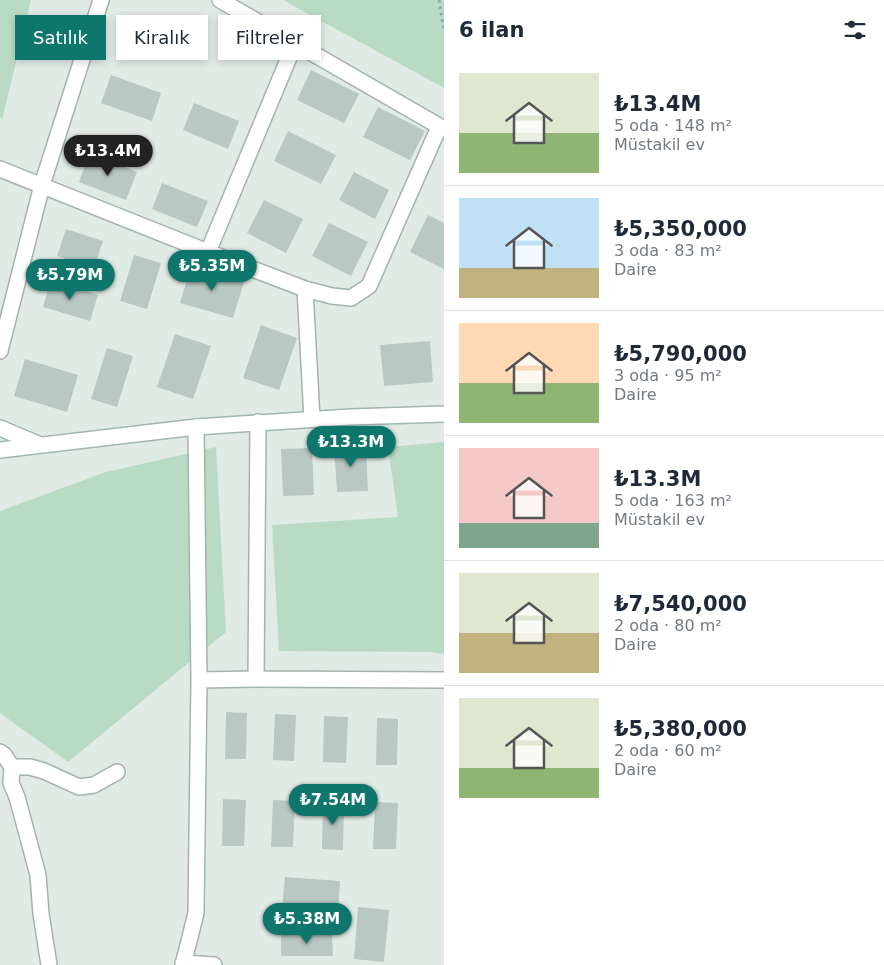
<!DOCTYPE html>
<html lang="tr">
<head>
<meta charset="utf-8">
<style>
	:root { --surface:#fff; --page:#f2f2f3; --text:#1f2937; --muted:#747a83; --line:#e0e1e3; --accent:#0f766e }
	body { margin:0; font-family:"DejaVu Sans",sans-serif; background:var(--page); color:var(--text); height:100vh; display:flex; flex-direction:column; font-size:19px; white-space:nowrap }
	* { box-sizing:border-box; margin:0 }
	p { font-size:16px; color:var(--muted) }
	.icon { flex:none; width:28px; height:28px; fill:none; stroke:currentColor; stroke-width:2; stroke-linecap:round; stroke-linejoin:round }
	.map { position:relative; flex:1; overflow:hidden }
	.side { display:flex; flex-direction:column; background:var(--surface); width:440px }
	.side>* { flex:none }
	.hud { position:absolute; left:15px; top:15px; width:354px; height:45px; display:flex; gap:10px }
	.price { position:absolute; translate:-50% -42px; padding:0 11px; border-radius:18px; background:var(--accent); color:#fff; font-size:16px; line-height:32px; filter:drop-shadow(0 1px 2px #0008) }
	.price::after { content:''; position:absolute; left:50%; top:30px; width:15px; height:11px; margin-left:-8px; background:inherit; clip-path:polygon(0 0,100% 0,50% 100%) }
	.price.active { background:#222; color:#fff }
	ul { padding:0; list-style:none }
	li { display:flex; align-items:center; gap:15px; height:125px; padding:0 15px }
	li+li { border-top:1px solid var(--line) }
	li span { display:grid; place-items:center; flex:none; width:140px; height:100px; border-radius:0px; color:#555 }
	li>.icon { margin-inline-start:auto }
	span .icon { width:60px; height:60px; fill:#fffc; stroke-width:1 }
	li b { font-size:21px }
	h2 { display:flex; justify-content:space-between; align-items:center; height:60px; padding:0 15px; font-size:21px }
	.pill { padding:0 18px; border-radius:0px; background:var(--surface); box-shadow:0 2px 8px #0003; font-size:18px; line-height:45px }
	.pill.active { background:var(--accent); color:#fff }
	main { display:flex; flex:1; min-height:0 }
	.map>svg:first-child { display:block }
	.green { fill:#badbc3 }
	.building { fill:#b9c8c2 }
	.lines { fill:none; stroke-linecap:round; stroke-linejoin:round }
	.street-casing { stroke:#a4b3ad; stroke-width:18 }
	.secondary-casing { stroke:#a0b6ae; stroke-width:18 }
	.path { stroke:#82ada0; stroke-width:3; stroke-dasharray:2.5 4; stroke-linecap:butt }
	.street { stroke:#fff; stroke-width:15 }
	.secondary { stroke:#fff; stroke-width:15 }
</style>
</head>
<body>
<main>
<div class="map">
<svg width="444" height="965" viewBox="0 0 444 965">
	<rect width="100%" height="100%" fill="#e1ebe6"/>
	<!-- green -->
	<path class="green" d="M0 0H31L2 120 0 117Z
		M283 0H444V88Z
		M444 442V654L431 652 279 651 272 525 398 517 388 447Z
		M216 447 226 632 68 762 0 713V511L106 472Z"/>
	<!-- building -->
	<path class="building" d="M311 70 359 94 344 123 297 100Z
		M111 75 161 93 152 121 101 103Z
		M194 103 239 121 228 149 183 130Z
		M378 107 425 131 410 160 363 137Z
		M288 131 336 155 321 184 274 161Z
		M90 153 137 172 126 200 79 182Z
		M354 172 389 190 375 219 339 200Z
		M162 183 208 201 197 227 152 209Z
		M264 200 303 219 286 253 247 233Z
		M428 215 444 223V269L410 252Z
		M329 223 368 242 351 276 312 256Z
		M66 229 103 241 94 268 57 256Z
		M134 255 161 263 147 309 120 301Z
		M191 266 244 282 233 318 180 303Z
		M51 280 98 295 90 321 43 307Z
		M261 325 297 338 279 390 243 378Z
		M175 334 211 346 193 399 157 387Z
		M430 341 433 382 384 386 380 345Z
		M107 348 133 356 117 407 91 399Z
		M25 359 78 375 67 412 14 396Z
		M334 445H366L368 491 337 492Z
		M312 448 314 495 283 496 281 449Z
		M226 712 247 713 246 759H225Z
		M275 714 296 715 294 761 273 760Z
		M324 716 348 717 346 763 323 762Z
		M377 718 398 719 397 765H376Z
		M223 799 246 800 244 846H222Z
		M273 800 295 801 293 847H271Z
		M323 802 344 803 343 850 322 849Z
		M375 802 398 803 396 849H373Z
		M285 877 340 881 338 913 282 908Z
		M358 907 389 910 384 962 354 959Z
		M332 934 333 956H281V935Z"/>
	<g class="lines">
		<!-- street casing -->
		<g class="street-casing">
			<path id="street" d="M220 0 444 129
				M0 169 208 252 305 289 332 296 351 298 369 286 439 127
				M208 252 295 43
				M305 289 312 419
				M0 351 42 185 101 0
				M256 679 444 680
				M199 680 256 679 258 422
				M0 752 4 755 12 767 11 783 17 797 38 875 41 914 49 965
				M12 767H30L44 771 79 787 94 785 117 772
				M183 963 214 965
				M183 965 196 913 199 680 196 427"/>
		</g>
		<!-- secondary casing -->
		<g class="secondary-casing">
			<path id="secondary" d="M0 428 38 444
				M0 450 196 427 350 417 444 414"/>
		</g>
		<!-- path -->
		<path class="path" d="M439 0 444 31"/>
		<!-- street -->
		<use href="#street" class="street"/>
		<!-- secondary -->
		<use href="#secondary" class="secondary"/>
	</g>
</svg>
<b class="price active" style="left:108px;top:177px">₺13.4M</b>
<b class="price" style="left:212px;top:292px">₺5.35M</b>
<b class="price" style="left:70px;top:301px">₺5.79M</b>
<b class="price" style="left:351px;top:468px">₺13.3M</b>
<b class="price" style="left:333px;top:826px">₺7.54M</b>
<b class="price" style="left:307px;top:945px">₺5.38M</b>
<div class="hud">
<a class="pill active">Satılık</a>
<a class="pill">Kiralık</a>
<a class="pill">Filtreler</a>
</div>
</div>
<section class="side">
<h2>6 ilan<svg class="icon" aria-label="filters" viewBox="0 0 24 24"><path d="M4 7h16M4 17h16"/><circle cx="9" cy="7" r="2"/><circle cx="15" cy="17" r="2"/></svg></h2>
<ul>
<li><span style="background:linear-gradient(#dfe7d0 60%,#8fb573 0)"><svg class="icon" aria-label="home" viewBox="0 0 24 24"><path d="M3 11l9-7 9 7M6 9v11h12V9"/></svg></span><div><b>₺13.4M</b><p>5 oda · 148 m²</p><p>Müstakil ev</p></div></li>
<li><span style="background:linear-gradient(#bfe0f5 70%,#c2b280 0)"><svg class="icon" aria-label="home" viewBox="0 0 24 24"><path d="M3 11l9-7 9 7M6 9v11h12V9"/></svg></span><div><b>₺5,350,000</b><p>3 oda · 83 m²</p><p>Daire</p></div></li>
<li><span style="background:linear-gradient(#ffd9b3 60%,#8fb573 0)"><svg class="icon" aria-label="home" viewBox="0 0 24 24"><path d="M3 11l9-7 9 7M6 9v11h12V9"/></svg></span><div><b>₺5,790,000</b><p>3 oda · 95 m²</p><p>Daire</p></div></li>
<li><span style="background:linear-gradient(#f6c9c9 75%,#7fa58c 0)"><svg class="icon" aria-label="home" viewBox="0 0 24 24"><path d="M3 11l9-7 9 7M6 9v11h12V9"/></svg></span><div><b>₺13.3M</b><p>5 oda · 163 m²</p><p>Müstakil ev</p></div></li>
<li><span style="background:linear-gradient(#dfe7d0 60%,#c2b280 0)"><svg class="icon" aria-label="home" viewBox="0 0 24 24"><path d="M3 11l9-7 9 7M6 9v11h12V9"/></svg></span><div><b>₺7,540,000</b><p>2 oda · 80 m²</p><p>Daire</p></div></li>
<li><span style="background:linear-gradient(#dfe7d0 70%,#8fb573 0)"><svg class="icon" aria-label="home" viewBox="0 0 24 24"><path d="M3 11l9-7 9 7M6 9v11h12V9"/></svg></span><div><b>₺5,380,000</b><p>2 oda · 60 m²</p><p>Daire</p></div></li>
</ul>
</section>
</main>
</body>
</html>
